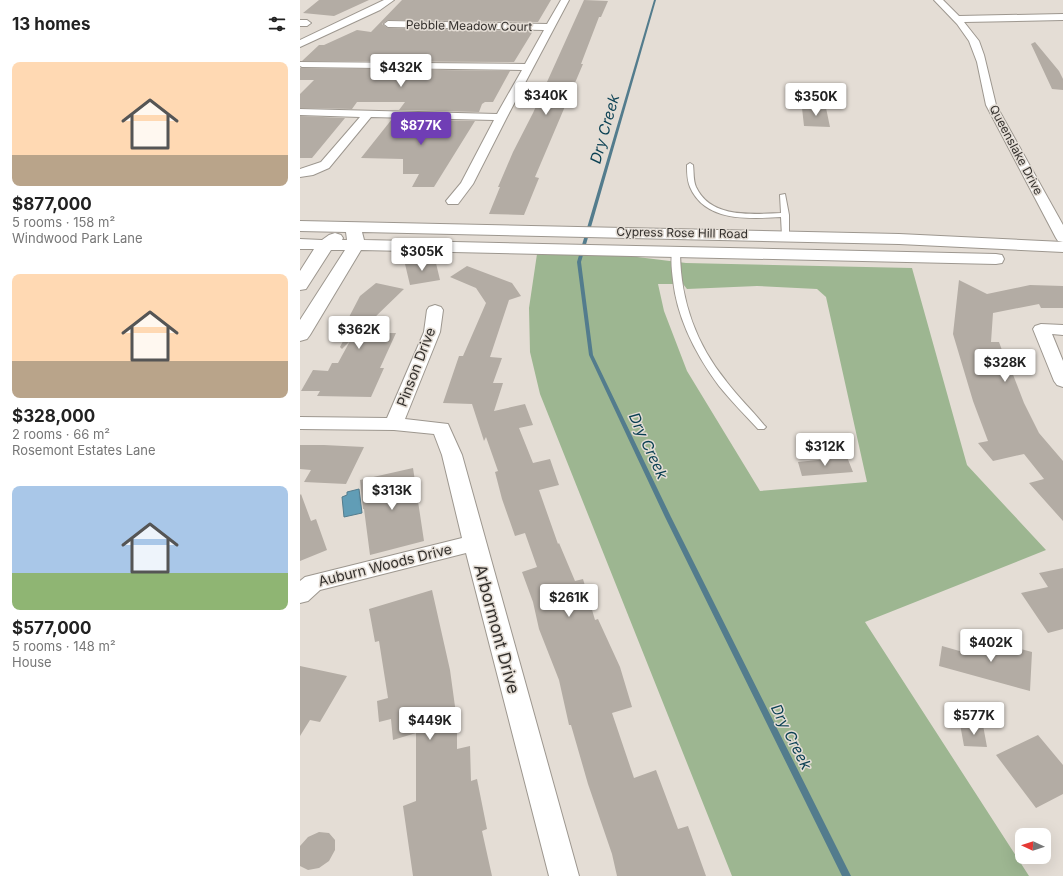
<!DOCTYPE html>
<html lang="en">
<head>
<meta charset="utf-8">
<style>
	:root { --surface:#fff; --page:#f6f6f6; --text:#222; --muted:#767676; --accent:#703eb5 }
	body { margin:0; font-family:Inter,sans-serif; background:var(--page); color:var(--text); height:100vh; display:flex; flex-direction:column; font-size:15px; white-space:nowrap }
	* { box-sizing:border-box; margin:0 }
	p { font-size:13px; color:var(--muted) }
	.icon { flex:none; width:22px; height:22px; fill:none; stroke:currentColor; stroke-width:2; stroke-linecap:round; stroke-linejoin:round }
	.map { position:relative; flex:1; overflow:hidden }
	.side { display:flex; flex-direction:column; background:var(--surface); width:300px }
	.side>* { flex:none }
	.needle { width:26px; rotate:273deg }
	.buttons { position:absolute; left:715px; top:828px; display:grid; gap:8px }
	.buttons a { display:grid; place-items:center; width:36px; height:36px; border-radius:8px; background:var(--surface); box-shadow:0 4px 16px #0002; font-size:20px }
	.price { position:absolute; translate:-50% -34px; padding:0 9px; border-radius:4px; background:#fff; color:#222; font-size:13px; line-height:26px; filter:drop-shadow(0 1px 2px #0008) }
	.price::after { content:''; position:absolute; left:50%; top:24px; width:12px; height:9px; margin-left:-6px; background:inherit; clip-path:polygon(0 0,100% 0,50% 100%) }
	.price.current { background:var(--accent); color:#fff }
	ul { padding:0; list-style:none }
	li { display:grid; align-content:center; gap:8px; height:212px; padding:0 12px }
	li span { display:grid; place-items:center; height:124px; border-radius:8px; color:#555 }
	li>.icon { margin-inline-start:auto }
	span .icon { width:72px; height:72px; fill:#fffc; stroke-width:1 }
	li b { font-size:17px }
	h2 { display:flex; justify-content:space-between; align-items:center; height:48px; padding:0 12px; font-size:17px }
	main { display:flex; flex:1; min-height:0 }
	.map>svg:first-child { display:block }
	.green { fill:#9db691; fill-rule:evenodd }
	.water { fill:#619db6; stroke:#537c8d }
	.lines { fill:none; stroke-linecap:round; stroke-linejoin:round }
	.stream { fill:#537c8d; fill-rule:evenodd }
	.building { fill:#b3aca4 }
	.lane-casing { stroke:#9d978f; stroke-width:2 }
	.street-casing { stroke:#9d978f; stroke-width:2 }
	.secondary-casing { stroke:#9d978f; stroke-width:2 }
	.lane { fill:#fff; fill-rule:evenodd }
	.street { fill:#fff; fill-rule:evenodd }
	.secondary { fill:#fff; fill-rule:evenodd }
	.labels { text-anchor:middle; stroke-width:3; stroke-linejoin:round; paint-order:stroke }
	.far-street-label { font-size:12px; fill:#33302d; stroke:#e4ddd5 }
	.street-label { font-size:14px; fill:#33302d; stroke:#e4ddd5 }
	.water-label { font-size:15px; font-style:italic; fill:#093f52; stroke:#e4ddd5 }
	.near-street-label { font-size:17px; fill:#33302d; stroke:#e4ddd5 }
</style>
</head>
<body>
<main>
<section class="side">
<h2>13 homes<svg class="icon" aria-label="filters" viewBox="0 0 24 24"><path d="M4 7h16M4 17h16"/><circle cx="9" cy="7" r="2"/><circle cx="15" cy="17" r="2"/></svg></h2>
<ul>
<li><span style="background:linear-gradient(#ffd9b3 75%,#b9a48a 0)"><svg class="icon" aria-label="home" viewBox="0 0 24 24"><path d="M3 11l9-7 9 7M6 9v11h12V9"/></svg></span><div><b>$877,000</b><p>5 rooms · 158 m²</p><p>Windwood Park Lane</p></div></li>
<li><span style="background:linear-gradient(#ffd9b3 70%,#b9a48a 0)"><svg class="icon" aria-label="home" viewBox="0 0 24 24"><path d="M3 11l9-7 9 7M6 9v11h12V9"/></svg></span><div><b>$328,000</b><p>2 rooms · 66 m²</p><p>Rosemont Estates Lane</p></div></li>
<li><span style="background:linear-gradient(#a9c7e8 70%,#8fb573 0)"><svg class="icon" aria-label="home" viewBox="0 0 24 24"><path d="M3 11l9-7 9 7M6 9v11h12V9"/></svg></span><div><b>$577,000</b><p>5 rooms · 148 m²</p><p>House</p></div></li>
</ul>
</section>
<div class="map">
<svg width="763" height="876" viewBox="0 0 763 876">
	<rect width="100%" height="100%" fill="#e4ddd5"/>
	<!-- green -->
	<path class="green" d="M237 254 321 255 386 263 612 268 667 465 746 550 565 622 729 876H432L240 394 230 352 229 308ZM358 284H383L387 289 457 286 517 289 526 297 567 482 460 491 387 371 364 311Z"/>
	<!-- water -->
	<path class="water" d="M59 489 62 513 44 517 42 497 47 495V492Z"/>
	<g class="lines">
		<!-- stream -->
		<path class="stream" d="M354 0H356L281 262 293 355 371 517 551 876H542L365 517 289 355 277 262Z"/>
	</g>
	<!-- building -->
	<path class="building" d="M19 0H69L34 16 3 13Z
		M102 0H251L238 22 88 20 82 24 88 28 233 31 214 62 2 61 19 45H24L57 30 71 32Z
		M284 0 308 1 301 17H299L281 64H283L235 177 239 178 224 215 189 214 200 187H198L213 152 233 113Z
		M735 42 759 71 763 79V90L752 89 731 44Z
		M0 68H2L210 71 193 102H185L182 104 179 112 99 110 105 102H57L52 109 0 108V94L14 80H0Z
		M502 108H526L530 127 504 126Z
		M0 116 45 118 12 158H0Z
		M92 119 175 121 134 187H112L119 174H103V159L61 158Z
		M135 259 140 280 110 285 105 264Z
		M167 266 212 283 221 296 209 300 190 357 202 358 193 383H203L194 411 225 404 233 425 219 428 233 463 250 459 259 485 239 490 258 544 259 543 275 581 283 579 295 620 298 619 320 667 332 707 312 713 334 778 356 770 378 829 388 826 406 876H317L312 854 288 784 271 725H269L259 680 239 629 233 602 222 572 237 567 225 533 215 536 202 499 195 472 198 471 186 437 184 441 172 404 143 403 159 356H163L186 303 176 288 150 277Z
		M659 280 687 294 730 285 763 286V308H741L739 304 693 313 691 342H699L710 372H712L724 403 739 433 763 461V521L729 483 744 479 724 454 693 461 678 443 688 441 673 401 653 334Z
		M76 283 104 289 73 319H89L82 333H96L80 368H84L71 397 17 396 20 391H1L13 370 28 371 32 363H38L50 341 42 349 40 347 54 320 48 319 60 296Z
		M0 445H24L64 447 46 484 4 482 11 470 0 469Z
		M547 457 553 472 502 476 498 462Z
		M113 468 124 541 70 555 64 509H63L60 480Z
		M1 494 11 521 16 519 27 550 0 561V495Z
		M763 568V629L748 633 721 593 748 587 739 573Z
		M132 590 150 670 157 721V749L170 746 171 781 177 779 187 829 182 831 192 876H113L103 806 116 801V733L93 740 91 719 79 722 77 701 88 698 79 641 75 642 69 609Z
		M672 636 732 652 730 691 639 666 642 646 670 654Z
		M0 666 47 676 20 722 10 720 0 736Z
		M660 724 683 725 687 747 664 746Z
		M738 735 763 765V794L736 808 696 755Z
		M19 832 29 833 35 840V850L29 861 19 868 8 870 0 866V846L8 837Z"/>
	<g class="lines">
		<!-- lane casing -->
		<g class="lane-casing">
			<path id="lane" d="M390 163 393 165C394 172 393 180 396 187 411 219 452 214 481 213L480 195 485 194 489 215V238H486L482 236 481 217C449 219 405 222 390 187 387 180 387 172 387 165Z
				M373 249H379L380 251C380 299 396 344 426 381 438 397 452 410 464 425L466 427 464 429H458C445 415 431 401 419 386 396 355 377 318 373 280 372 271 370 258 373 249Z"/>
		</g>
		<!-- street casing -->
		<g class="street-casing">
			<path id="street" d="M84 0H94L80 10 0 47V40Z
				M261 0H269L207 117 173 184 158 204H148L146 201 161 183 194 120 71 117 29 168 13 175 0 177V169L21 162 60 117 0 115V109L197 114 222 70 2 67 0 66V62L225 64 244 30 88 27 84 24 88 21 247 24Z
				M634 0H643L659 16 763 14V20L664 22 679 41 684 55 696 105 763 225V242L758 241 756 238 686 105 677 62 669 41 657 24Z
				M0 20H7L11 23 7 26H0Z
				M135 305 141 307 143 310 140 332 105 419 148 424 162 455 279 876H249L166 553 20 590 8 601 0 603V581L5 577 162 538 142 455 134 434 94 430 0 429V417L87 418 124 332 127 310 129 307Z
				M741 324 763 325V335L752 334 763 361V387L757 385 754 381 733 329 735 326Z"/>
		</g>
		<!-- secondary casing -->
		<g class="secondary-casing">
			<path id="secondary" d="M0 221 599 234 763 242V252L599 244 62 232 64 240 696 254 702 255 704 259 702 263 696 264 61 250 10 335 7 339 0 341V320L45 250H31L6 289 0 290V271L14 249H0V239L22 240 29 235 35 233 41 235 43 238 42 240H47L46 232 0 231Z"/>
		</g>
		<!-- lane -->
		<use href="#lane" class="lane"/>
		<!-- street -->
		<use href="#street" class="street"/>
		<!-- secondary -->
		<use href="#secondary" class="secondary"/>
	</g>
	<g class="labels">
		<!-- far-street labels -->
		<g class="far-street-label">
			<text transform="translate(169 26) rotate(1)" y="4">Pebble Meadow Court</text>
			<text transform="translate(716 150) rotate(62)" y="4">Queenslake Drive</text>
			<text transform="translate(382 233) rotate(1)" y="4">Cypress Rose Hill Road</text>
		</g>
		<!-- street labels -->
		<g class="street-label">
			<text transform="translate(116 367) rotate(-69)" y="5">Pinson Drive</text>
			<text transform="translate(85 565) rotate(-14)" y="5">Auburn Woods Drive</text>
		</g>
		<!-- water labels -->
		<g class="water-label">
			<text transform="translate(305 129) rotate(-74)" y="5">Dry Creek</text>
			<text transform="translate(348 446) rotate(65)" y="5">Dry Creek</text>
			<text transform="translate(491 737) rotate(63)" y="5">Dry Creek</text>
		</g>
		<!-- near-street labels -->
		<g class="near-street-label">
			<text transform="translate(197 629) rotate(75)" y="6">Arbormont Drive</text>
		</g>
	</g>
</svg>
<div class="buttons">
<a><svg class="needle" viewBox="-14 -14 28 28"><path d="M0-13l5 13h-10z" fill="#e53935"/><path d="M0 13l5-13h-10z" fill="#767676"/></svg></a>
</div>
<b class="price" style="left:101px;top:88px">$432K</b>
<b class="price" style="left:246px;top:116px">$340K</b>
<b class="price" style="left:516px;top:117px">$350K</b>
<b class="price current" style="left:121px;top:146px">$877K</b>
<b class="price" style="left:122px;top:272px">$305K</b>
<b class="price" style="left:59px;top:350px">$362K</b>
<b class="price" style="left:705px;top:383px">$328K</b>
<b class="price" style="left:525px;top:467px">$312K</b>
<b class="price" style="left:92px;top:511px">$313K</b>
<b class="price" style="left:269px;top:618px">$261K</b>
<b class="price" style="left:691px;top:663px">$402K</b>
<b class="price" style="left:674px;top:736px">$577K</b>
<b class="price" style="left:130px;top:741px">$449K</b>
</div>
</main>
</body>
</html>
